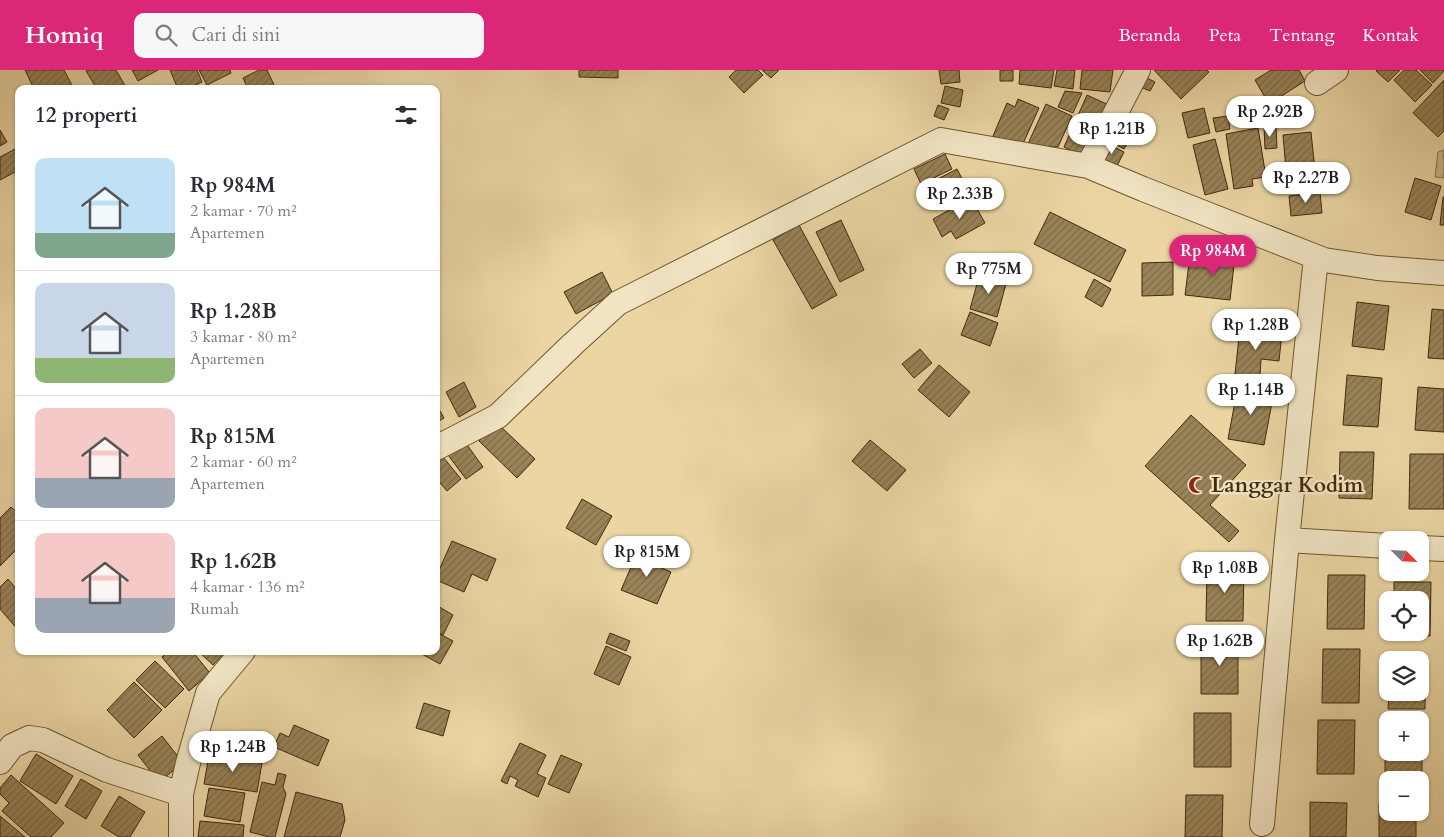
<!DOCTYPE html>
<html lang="id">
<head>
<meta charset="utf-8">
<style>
	:root { --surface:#fff; --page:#f7f7f7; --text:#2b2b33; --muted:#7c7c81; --line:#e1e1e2; --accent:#db2777 }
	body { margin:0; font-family:Cardo,serif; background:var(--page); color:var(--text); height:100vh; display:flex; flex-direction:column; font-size:19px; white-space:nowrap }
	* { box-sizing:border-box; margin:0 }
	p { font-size:16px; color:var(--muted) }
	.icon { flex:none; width:28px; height:28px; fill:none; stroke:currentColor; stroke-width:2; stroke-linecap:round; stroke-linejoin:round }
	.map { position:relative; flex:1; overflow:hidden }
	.panel { position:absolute; left:15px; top:15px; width:425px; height:570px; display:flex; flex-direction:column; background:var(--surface); border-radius:10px; box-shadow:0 1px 4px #0004 }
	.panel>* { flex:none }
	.needle { width:32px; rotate:114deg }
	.fabs { position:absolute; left:1379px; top:461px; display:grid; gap:10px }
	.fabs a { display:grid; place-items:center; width:50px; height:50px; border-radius:10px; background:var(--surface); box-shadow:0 1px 4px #0004; font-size:25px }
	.price { position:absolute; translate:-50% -42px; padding:0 11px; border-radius:18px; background:#fff; color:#222; font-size:16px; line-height:32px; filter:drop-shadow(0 1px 2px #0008) }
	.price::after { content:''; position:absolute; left:50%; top:30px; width:15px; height:11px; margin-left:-8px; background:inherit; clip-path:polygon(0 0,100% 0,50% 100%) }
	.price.current { background:var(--accent); color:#fff }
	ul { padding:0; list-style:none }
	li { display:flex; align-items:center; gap:15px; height:125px; padding:0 20px }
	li+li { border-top:1px solid var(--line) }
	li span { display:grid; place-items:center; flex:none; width:140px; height:100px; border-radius:10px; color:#555 }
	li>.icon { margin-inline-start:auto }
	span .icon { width:60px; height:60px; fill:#fffc; stroke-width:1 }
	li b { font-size:21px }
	h2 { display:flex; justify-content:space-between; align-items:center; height:60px; padding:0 20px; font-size:21px }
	header { display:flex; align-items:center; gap:30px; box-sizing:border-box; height:70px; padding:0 25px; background:var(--accent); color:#fff }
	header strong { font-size:24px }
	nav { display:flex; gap:28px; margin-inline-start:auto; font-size:18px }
	.search { width:350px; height:45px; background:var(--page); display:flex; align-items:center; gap:12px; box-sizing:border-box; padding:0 18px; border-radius:10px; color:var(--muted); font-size:19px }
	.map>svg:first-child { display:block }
	.cemetery { fill:url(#cemetery-stones); stroke:#887248 }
	.building { fill:url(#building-hatch); stroke:#422b08 }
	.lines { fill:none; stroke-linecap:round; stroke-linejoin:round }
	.street-casing { stroke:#6c562f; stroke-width:26 }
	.street { stroke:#f1e4c3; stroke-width:24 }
	.labels { text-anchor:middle; stroke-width:4.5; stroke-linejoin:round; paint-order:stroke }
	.poi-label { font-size:21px; font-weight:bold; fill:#422b08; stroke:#f1e4c3; text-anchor:start }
</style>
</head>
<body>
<header>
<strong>Homiq</strong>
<div class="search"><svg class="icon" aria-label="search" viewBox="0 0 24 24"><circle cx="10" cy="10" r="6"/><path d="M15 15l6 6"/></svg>Cari di sini</div>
<nav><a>Beranda</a><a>Peta</a><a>Tentang</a><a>Kontak</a></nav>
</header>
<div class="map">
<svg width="1444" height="767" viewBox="0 0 1444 767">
	<defs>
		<pattern id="cemetery-stones" width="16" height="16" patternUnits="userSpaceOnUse" patternTransform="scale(1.25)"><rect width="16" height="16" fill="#cdb889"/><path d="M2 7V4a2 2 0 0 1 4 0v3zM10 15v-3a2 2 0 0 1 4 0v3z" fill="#a8966e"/></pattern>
		<pattern id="building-hatch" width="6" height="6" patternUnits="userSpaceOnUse" patternTransform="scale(1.25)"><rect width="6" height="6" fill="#998359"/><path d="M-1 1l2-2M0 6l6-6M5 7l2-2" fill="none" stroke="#7e6b48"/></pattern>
	</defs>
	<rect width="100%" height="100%" fill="#ead5a3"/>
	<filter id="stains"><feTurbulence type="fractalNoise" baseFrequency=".004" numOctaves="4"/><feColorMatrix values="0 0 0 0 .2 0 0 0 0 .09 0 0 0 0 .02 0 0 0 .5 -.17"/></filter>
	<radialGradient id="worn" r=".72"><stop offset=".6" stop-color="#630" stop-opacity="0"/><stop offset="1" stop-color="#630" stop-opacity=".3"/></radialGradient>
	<!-- cemetery -->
	<path class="cemetery" d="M1444 80V108L1435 107 1438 82Z"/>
	<!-- building -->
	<path class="building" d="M25 0H64L74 19H34Z
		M87 0H116L127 19H97L86 1Z
		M132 0H158L138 11Z
		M170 0H197L202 12 187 19H178Z
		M199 0H230L231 3 207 15Z
		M259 0H267L276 19H248L243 8Z
		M579 0H618V8L579 7Z
		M736 0H758L763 5 744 23 729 7Z
		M762 0H779L771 8Z
		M939 0H959L960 12 941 14Z
		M1000 0H1013V11H1000Z
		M1020 0H1054L1051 18 1019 14Z
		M1057 0H1075L1073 19 1054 16Z
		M1082 0H1113L1110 22 1080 19Z
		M1154 0H1207L1209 2 1181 29Z
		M1271 0H1299L1305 11 1269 34 1255 10Z
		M1377 0H1400L1388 12 1376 1Z
		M1404 0H1416L1432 15 1415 32 1394 10Z
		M1420 0H1444V1L1433 13Z
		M1143 6 1155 12 1150 21 1138 16Z
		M1444 10V61L1438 67 1413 43Z
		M945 16 963 20 960 37 941 33Z
		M1065 21 1082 23 1073 43 1058 37Z
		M1087 25 1113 37 1089 89 1064 77Z
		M1018 29 1039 38 1021 78 993 66 1007 33 1015 37Z
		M1046 34 1072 46 1058 77 1027 76Z
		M938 35 949 39 944 50 934 46Z
		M1204 38 1210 63 1188 68 1182 43Z
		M1228 46 1230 59 1216 62 1213 48Z
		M1119 53 1134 61 1124 79 1110 71Z
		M1276 56 1277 78 1265 79 1264 57Z
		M1258 58 1266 107 1252 109 1253 116 1234 119 1226 64Z
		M0 60 7 72 0 76Z
		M1311 62 1317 120 1288 123 1283 65Z
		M1215 69 1228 119 1205 125 1193 75Z
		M1108 74 1124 82 1117 96 1101 89Z
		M15 79 19 86V100L0 110V87Z
		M945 84 952 99 921 114 914 99Z
		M957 99 970 124 942 140 928 114Z
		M1415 108 1441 116 1431 150 1405 142Z
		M1320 122 1322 143 1291 146 1289 126Z
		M1443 127H1444V155H1440Z
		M971 128 985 153 956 169 951 161 942 167 933 149Z
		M1050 142 1126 180 1110 212 1034 174Z
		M841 150 864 200 840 212 816 162Z
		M799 155 837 225 812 239 773 170Z
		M1219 176 1236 178 1230 230 1185 225 1189 193 1216 196Z
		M1173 192V225L1142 226V193Z
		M602 202 613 224 576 244 564 222Z
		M980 203 1007 210 997 247 970 239Z
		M1094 209 1111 219 1102 237 1085 227Z
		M1357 232 1389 236 1384 280 1352 276Z
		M1432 239 1444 240V289L1428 288Z
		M970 242 998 253 990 276 961 265Z
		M1240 258 1282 263 1279 291 1261 289 1260 307 1235 304Z
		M920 279 932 293 914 308 902 294Z
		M939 295 970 322 949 347 918 320Z
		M1347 305 1382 308 1378 357 1343 355Z
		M464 312 476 337 459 347 446 322Z
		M1238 316 1274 322 1264 375 1228 369Z
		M1418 317 1444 319V362L1415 360Z
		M436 334 444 348 436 353Z
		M1191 345 1246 395 1210 435 1239 461 1229 472 1145 396Z
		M497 353 535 389 517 408 479 371Z
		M870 370 906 400 887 421 852 391Z
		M465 372 483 397 466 409 448 385Z
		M1340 382H1374L1372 429 1339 428Z
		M1410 384H1444V439H1409Z
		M443 387 461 409 447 421 436 408V392Z
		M582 429 612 446 596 475 566 458Z
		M11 437 19 444V477L0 496V448Z
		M452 471 496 489 487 511 472 504 464 522 436 510V507Z
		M646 477 660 483 655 495 671 502 657 534 621 520 635 488 647 493 650 487 643 484Z
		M1207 497H1244L1243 551H1206Z
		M1328 505H1365L1364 559H1327Z
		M8 509 19 522V561L0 539V517Z
		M1394 512H1431L1430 566H1393V562H1420V530H1394Z
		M436 535 453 545 443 565 436 562Z
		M436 562 453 571 440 594 418 582 436 581Z
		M610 563 630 571 626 581 606 573Z
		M1201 570H1238V624H1201Z
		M606 576 631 587 619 615 594 604Z
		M1323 579H1360L1359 633H1322Z
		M169 581H192L210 603 189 621 162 587Z
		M198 581H226L213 595Z
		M1389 585H1426L1425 639H1388L1389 622H1420V590H1389Z
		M155 591 184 619 165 638 136 610Z
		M134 612 162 640 134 668 107 640Z
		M424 633 450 641 443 666 416 658Z
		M1194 643H1231V697H1194Z
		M1318 650H1355L1354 704H1317Z
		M294 655 329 670 318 696 274 677 280 663 289 667Z
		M1385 658H1388V682H1420V658H1422V712H1420V710H1388V712H1385Z
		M162 666 183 693 159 712 138 685Z
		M520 673 546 685 537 704 546 708 538 727 515 716 518 710 510 706 507 714 501 711Z
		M36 684 73 706 56 734 20 711Z
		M209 685 262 693 257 722 204 714Z
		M561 685 582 694 569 723 548 714Z
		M278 703 286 705 283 717 286 724 275 767H269L250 762 262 712 275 715Z
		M11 705 64 753 51 767H31L2 741 9 733 0 724V718Z
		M81 709 102 721 86 749 65 736Z
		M209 718 245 723 240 752 204 746Z
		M296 722 342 734 345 750 340 767H284Z
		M1186 725H1223L1222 767H1185Z
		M119 726 145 742 130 767H119L101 756Z
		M1310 732 1347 733 1346 767H1310Z
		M1379 734H1388V742H1416V767H1379Z
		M0 746 25 767H0Z
		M200 751 244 755 243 767H198Z"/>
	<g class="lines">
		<!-- street casing -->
		<g class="street-casing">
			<path id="street" d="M1317 13 1336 0
				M1088 96 1138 0
				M1316 187 1287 470 1388 476
				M436 378 498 346 573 274 618 233 941 70 1088 96 1143 119 1324 190 1377 198 1444 203
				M1420 478 1444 479
				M0 692 12 676 29 668 43 670 107 700 181 724V767
				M181 724 188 693 208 623 243 581
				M1262 754 1287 470"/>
		</g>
		<!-- street -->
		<use href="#street" class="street"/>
	</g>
	<!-- icons -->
	<defs>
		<g id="mosque-bare" transform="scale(1.35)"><path d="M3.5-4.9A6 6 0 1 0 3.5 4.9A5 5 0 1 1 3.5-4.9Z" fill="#8f2418" stroke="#f1e4c3" stroke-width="2.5" paint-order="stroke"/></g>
	</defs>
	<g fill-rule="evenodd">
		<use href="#mosque-bare" x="1197" y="415"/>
	</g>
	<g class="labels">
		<!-- poi labels -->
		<g class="poi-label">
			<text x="1211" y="422">Langgar Kodim</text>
		</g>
	</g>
	<rect width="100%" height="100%" filter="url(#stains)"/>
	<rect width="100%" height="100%" fill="url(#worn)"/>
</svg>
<div class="fabs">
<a><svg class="needle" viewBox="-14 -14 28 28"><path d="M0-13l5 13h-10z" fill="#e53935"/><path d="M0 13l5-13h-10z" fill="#7c7c81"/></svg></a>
<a><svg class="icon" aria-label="locate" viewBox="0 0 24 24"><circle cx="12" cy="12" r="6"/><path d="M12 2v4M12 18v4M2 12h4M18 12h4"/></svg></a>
<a><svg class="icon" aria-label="layers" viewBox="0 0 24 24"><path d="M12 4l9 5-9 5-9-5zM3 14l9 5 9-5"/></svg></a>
<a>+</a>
<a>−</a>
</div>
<b class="price" style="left:1270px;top:68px">Rp 2.92B</b>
<b class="price" style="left:1112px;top:85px">Rp 1.21B</b>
<b class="price" style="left:1306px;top:134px">Rp 2.27B</b>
<b class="price" style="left:960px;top:150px">Rp 2.33B</b>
<b class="price current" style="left:1213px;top:207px">Rp 984M</b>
<b class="price" style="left:989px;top:225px">Rp 775M</b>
<b class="price" style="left:1256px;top:281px">Rp 1.28B</b>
<b class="price" style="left:1251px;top:346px">Rp 1.14B</b>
<b class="price" style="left:647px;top:508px">Rp 815M</b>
<b class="price" style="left:1225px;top:524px">Rp 1.08B</b>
<b class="price" style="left:1220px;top:597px">Rp 1.62B</b>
<b class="price" style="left:233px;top:703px">Rp 1.24B</b>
<section class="panel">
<h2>12 properti<svg class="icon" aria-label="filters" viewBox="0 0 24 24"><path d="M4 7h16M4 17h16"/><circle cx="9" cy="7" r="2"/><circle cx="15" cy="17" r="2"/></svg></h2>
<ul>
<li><span style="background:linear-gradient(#bfe0f5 75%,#7fa58c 0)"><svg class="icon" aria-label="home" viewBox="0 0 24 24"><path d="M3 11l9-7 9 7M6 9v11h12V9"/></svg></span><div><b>Rp 984M</b><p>2 kamar · 70 m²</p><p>Apartemen</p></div></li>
<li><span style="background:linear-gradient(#c9d6e8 75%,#8fb573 0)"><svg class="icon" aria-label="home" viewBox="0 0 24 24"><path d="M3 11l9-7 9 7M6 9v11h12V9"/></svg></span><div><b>Rp 1.28B</b><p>3 kamar · 80 m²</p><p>Apartemen</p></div></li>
<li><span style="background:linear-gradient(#f6c9c9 70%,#9aa5b1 0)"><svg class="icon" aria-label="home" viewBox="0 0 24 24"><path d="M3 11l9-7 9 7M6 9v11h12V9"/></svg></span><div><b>Rp 815M</b><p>2 kamar · 60 m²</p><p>Apartemen</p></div></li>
<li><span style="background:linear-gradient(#f6c9c9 65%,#9aa5b1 0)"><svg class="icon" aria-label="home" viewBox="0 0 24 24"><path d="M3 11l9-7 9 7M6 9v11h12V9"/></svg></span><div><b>Rp 1.62B</b><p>4 kamar · 136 m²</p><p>Rumah</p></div></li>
</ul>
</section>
</div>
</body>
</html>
